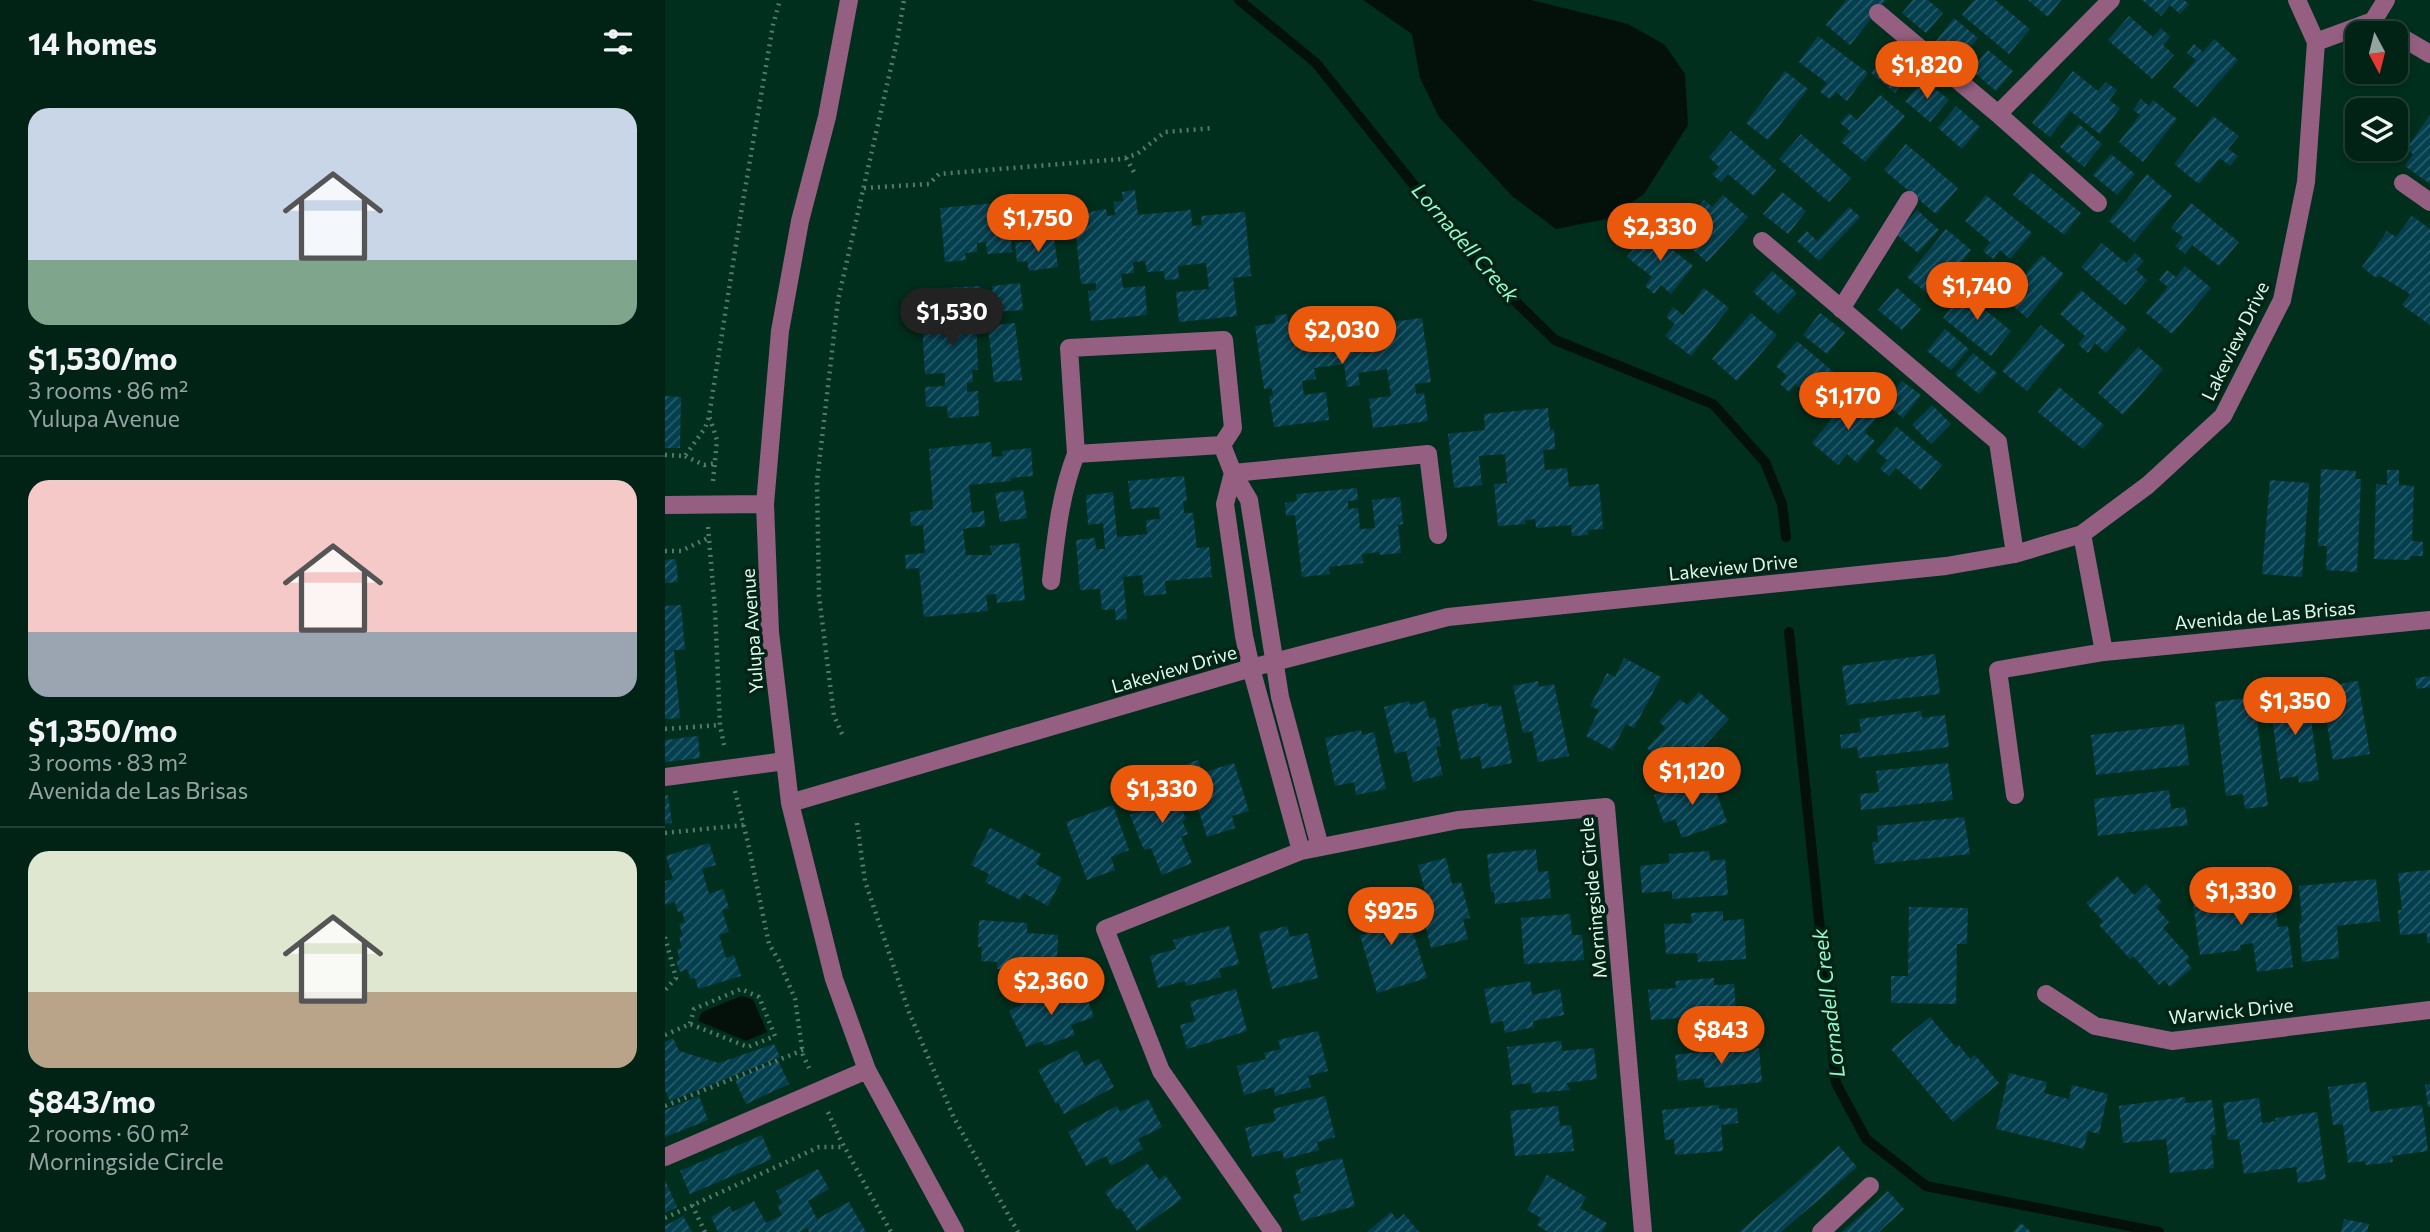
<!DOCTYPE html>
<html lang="en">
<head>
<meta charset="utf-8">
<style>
	:root { --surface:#002316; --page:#0a2b1f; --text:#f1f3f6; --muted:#95a4a1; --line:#224035; --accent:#ea580c }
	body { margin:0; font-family:Commissioner,sans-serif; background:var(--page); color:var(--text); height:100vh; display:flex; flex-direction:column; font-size:26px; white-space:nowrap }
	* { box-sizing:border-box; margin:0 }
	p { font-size:23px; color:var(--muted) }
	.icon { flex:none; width:38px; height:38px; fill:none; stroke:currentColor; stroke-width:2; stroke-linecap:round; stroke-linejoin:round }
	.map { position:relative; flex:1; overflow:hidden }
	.details { display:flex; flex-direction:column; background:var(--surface); width:665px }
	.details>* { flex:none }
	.needle { width:46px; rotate:173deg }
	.tools { position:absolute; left:1680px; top:21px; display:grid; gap:14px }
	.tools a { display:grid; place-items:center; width:63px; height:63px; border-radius:14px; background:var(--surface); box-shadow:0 4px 10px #0003,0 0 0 2px var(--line); font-size:35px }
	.price { position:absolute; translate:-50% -60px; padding:0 16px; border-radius:24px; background:var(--accent); color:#fff; font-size:23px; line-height:46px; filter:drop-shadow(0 2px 4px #0008) }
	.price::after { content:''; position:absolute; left:50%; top:42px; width:21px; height:16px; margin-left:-10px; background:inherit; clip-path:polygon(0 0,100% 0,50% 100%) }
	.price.active { background:#222; color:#fff }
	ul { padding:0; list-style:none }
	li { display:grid; align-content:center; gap:14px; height:371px; padding:0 28px }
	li+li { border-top:2px solid var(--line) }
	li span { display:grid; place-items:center; height:217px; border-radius:21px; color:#555 }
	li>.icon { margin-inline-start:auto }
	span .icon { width:126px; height:126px; fill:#fffc; stroke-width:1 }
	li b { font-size:30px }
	h2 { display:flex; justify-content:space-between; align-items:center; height:84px; padding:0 28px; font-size:30px }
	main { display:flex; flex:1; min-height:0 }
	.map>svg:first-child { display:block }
	.water { fill:#04100a }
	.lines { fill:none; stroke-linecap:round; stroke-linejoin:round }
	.stream { stroke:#04100a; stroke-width:10 }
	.building { fill:url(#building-hatch) }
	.path { stroke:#537b6a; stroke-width:4.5; stroke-dasharray:2 5; stroke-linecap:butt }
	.minor { stroke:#945f80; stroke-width:18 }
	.labels { text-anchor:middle; stroke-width:7; stroke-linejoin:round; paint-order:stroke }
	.street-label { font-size:19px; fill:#dbf9e9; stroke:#032316 }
	.water-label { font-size:21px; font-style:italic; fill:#92fbc9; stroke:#032316 }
</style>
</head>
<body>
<main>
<section class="details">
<h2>14 homes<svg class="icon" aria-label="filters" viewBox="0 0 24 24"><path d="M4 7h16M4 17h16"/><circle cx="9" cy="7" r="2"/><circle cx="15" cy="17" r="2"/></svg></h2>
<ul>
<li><span style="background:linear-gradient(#c9d6e8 70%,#7fa58c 0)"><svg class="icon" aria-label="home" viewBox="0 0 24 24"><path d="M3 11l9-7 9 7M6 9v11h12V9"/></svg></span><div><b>$1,530/mo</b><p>3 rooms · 86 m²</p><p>Yulupa Avenue</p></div></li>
<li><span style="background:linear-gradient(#f6c9c9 70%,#9aa5b1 0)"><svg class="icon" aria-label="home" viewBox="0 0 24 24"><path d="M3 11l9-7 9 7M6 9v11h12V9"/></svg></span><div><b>$1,350/mo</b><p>3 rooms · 83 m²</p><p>Avenida de Las Brisas</p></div></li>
<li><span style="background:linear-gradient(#dfe7d0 65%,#b9a48a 0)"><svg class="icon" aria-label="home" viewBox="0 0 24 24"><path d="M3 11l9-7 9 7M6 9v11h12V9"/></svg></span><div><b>$843/mo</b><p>2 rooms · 60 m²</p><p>Morningside Circle</p></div></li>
</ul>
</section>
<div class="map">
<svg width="1765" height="1232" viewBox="0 0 1765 1232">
	<defs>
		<pattern id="building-hatch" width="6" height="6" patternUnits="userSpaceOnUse" patternTransform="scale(1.75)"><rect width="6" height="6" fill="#043f4f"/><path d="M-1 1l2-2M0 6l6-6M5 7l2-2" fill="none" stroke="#285c68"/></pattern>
	</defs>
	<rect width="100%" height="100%" fill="#002f1d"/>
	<!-- water -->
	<path class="water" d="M698 0H866L963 24 1000 45 1020 74 1023 125 979 194 941 219 891 229 847 196 774 117 755 78 747 34Z
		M76 996 88 999 102 1032 81 1041 33 1021 37 1012Z"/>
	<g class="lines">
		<!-- stream -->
		<path class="stream" d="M574 0 651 63 813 265 890 340 1048 404 1100 462 1117 504 1121 537
			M1124 632 1171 1083 1201 1139 1261 1186 1494 1232"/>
	</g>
	<!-- building -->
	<path class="building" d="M1181 0H1221L1185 45 1161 25Z
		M1248 0H1263L1278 13 1261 33 1237 13Z
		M1309 0H1330L1365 29 1344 54 1297 15Z
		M1363 0H1396L1383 17Z
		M1477 0H1519L1524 4 1515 14 1505 5 1496 16Z
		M1464 16 1488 37 1496 28 1505 37 1498 45 1509 55 1487 79 1443 40Z
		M1289 18 1313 38 1294 61 1271 41Z
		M1153 36 1203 73 1182 101 1171 92 1165 99 1155 92 1162 83 1134 62Z
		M1549 39 1573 60 1532 107 1508 87 1531 60 1522 53 1529 44 1538 52Z
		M1323 50 1348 71 1331 91 1306 70Z
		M1224 51 1248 70 1230 93 1206 73Z
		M1120 71 1143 89 1103 140 1081 123Z
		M1408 71 1433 91 1441 82 1452 90 1444 100 1455 108 1435 134 1405 111 1385 137 1367 123Z
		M1259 79 1284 100 1265 122 1240 101Z
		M1215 95 1240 116 1200 162 1176 142 1185 131 1175 123 1184 113 1192 120Z
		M1476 99 1484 106 1488 100 1512 119 1478 162 1454 142 1475 115 1468 110Z
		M1291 106 1315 127 1297 149 1273 128Z
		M1765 115V184L1740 166 1748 154 1741 149Z
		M1548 116 1574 136 1563 149 1573 156 1565 166 1555 158 1534 184 1509 164Z
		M1414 124 1437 144 1419 167 1395 147Z
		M1066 131 1111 170 1089 196 1063 174 1056 182 1047 174 1054 167 1044 157Z
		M1136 134 1186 178 1164 202 1114 159Z
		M1241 144 1293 188 1271 214 1219 170Z
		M1446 154 1470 174 1452 195 1428 175Z
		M1366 172 1416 213 1399 235 1348 195Z
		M1482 174 1507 196 1469 242 1444 221Z
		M470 190 473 215 526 210 527 226 537 225 536 216 580 212 586 276 568 278 572 316 514 322 511 292 544 289 541 263 513 266 514 279 500 280 499 271 482 272 480 261 468 262 469 273 456 274 458 288 480 286 482 315 426 321 423 291 431 290V283L416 284 409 215 441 209 442 216 450 215 449 202 458 201 457 192Z
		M1117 192 1141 211 1123 234 1098 214Z
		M1058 195 1083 217 1042 262 1019 242 1041 217 1032 209 1039 200 1047 207Z
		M1321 195 1367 233 1345 259 1335 250 1328 259 1318 251 1325 242 1300 221Z
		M343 202 347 252 322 254 321 242 312 243V252L300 253 301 260 280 262 275 208Z
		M1526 203 1574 242 1554 266 1527 245 1520 254 1510 246 1518 237 1506 228Z
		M1184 207 1195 217 1154 261 1132 241 1142 231 1152 241Z
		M1252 210 1274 230 1253 253 1231 234Z
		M1747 216 1765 229V325L1737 305 1745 294 1714 275 1711 278 1697 267 1722 231 1731 237Z
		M1281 229 1306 250 1268 298 1242 277Z
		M983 230 1028 266 1006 294 996 285 989 294 980 286 987 277 962 257Z
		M389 238 393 267 364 271 362 261 352 262 350 243Z
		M1437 243 1461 263 1470 253 1479 261 1471 270 1482 280 1460 305 1416 267Z
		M1377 255 1399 274 1362 318 1339 298 1348 287 1340 280 1348 270 1357 278Z
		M1520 266 1546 288 1507 334 1481 313 1503 287 1494 280 1502 270 1511 277Z
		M1107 271 1132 293 1113 314 1088 292Z
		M355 283 358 310 329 312 327 286Z
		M316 286 315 318H311L313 370H307L308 382 302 383V392L313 391 314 416 283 418 282 406 261 407 260 387 280 386V373L260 374 257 321H262L260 289Z
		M1039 288 1064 308 1026 356 1000 336 1010 324 1001 317 1008 307 1018 315Z
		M1232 288 1256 309 1237 330 1213 310Z
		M1416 290 1462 329 1441 353 1430 343 1423 353 1413 344 1420 336 1395 314Z
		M1300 291 1310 300 1316 292 1326 299 1319 309 1346 331 1326 356 1278 318Z
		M653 306 655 326 683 323 682 313 696 311 699 333 721 330 719 323 757 318 766 382 750 384 751 394 759 393 763 421 708 428 704 399 726 396 722 369 693 373 695 385 682 387 679 364 649 368 651 379 637 381 639 395 661 392 664 420 609 427 604 396H608L607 388 599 389 590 326 610 323V316L622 314 623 322 633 321 631 309Z
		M1086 313 1112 335 1072 381 1047 359Z
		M1155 313 1180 332 1162 354 1138 335Z
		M350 323 357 380 329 382 323 326Z
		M1376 325 1400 345 1362 391 1337 371Z
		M1280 329 1304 349 1286 370 1262 351Z
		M1132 341 1178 380 1157 405 1131 384 1124 392 1115 384 1122 376 1111 366Z
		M1473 347 1498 369 1458 415 1433 393Z
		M1308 353 1332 373 1314 394 1290 374Z
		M1237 381 1256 395 1238 418 1219 403Z
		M1394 387 1439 425 1418 449 1373 412Z
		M1188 393 1214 415 1199 432 1210 441 1192 463 1182 454 1173 465 1147 443Z
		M0 396 16 397 15 448H0Z
		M1267 405 1286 424 1266 444 1247 425Z
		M883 408 885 430 889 429 890 449 878 450 880 470 902 468 904 487 934 484 938 529 923 530V535L907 536 906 525 871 528 870 519 860 520 861 524 833 526 829 484 842 483 840 454 814 456 817 485 789 488 783 434 820 430 819 414Z
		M1232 427 1277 465 1256 490 1231 468 1224 476 1215 469 1222 460 1211 451Z
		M326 442 327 457 338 456 337 451 366 448 368 476 346 478V481L304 485 307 513 319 511 320 526 298 529 301 555H327L325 546 354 543 360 600 332 603 331 594 321 595 323 611 259 617 254 568 241 569 240 555 260 553 258 525 246 526 245 512 268 509 264 449Z
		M1656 469 1691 471 1690 479H1696L1692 572 1661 570 1662 546H1653Z
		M1722 470H1734V485L1749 486 1747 541 1758 542V556H1746L1745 560 1709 559 1711 484 1722 485Z
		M519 476 522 501H518L519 513H528L532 548 544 547 547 577 500 581 501 594 479 596 477 575 458 577 462 619 451 620 450 609 437 610 435 589 415 590 411 540 430 538 431 549H440L438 523 423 525 421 495 448 492 452 537 482 534 481 520 495 519 494 507 466 509 463 481Z
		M1605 480 1644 483 1637 577 1597 574Z
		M692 488 693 500 683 501V509L693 508 695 529 710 528 707 500 735 497 738 524 733 525 736 553 715 555 714 552 697 554 698 563 664 567 665 574 637 577 630 515 621 516 620 503 632 501 631 494Z
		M358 490 362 518 335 522 330 493Z
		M11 559 13 582 0 583V560Z
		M16 605 20 650H9L15 718 0 719V606Z
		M1270 654 1275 694 1182 705 1177 666Z
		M959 658 996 677 969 728 961 724 947 750 921 736 934 710 925 706 942 673 950 677Z
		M1765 676V687L1752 689 1750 678Z
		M873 681 874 687 889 684 904 756 873 762 867 731 858 733 848 686Z
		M1693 681 1705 754 1668 760 1656 687Z
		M1642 688 1654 780 1634 783 1633 776 1615 779 1607 716 1615 715 1613 692Z
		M1034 692 1064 719 1032 754 1022 745 1002 767 982 748 1001 728 994 722 1015 699 1022 705Z
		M1589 697 1603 806 1580 809 1578 794 1561 796 1550 702Z
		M744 701 745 705 760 701 764 718 770 717 776 746 771 747 778 775 748 782 741 751 730 754 719 707Z
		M823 703 824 707 836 705 847 763 817 769 815 756 796 760 786 710Z
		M1256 711 1257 718 1280 715 1284 747 1194 758 1192 747 1176 749 1175 735 1196 732 1194 719Z
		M1519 724 1524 765 1431 775 1426 735Z
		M696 730 697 735 709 732 721 789 691 795 689 782 670 786 660 738Z
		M33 736 35 758 0 762V740Z
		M533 760 537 773 569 763 584 811 567 816 570 828 542 837 519 765Z
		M1283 763 1288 800 1196 810 1195 794 1214 792 1211 771Z
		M1045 775 1062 822 1017 838 1010 819 999 823 989 795Z
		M504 778 521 819 517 821 523 834 516 837 527 863 497 875 486 848 479 850 465 815 475 811 467 793Z
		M1504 790 1506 809 1520 807 1523 825 1433 836 1429 799Z
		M3 795 7 823 0 824V796Z
		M448 805 464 850 446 857 450 870 422 880 401 822Z
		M1299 817 1305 854 1210 864 1207 842H1213L1212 826Z
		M325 828 376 854 371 864 397 878 383 906 359 893 355 900 320 882 324 874 306 865Z
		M44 843 51 865 37 869 44 894 58 889 64 908 57 910 64 932 54 935 61 958 69 955 76 976 33 989 30 978 26 979 22 969 15 972 11 961 15 960 12 949 17 948 14 937 18 936 14 924 20 922 17 911 13 912 10 902 0 905V881L8 879 1 856Z
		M871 849 873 872 883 871 886 898 830 904 829 892H826L822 854Z
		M1044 851 1045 861 1060 859 1063 895 1007 899V891L977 893 975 866 1004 863V854Z
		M781 858 787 884 796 882 805 918 798 919 803 939 766 948 752 893 760 891 753 865Z
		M1765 870V943H1762V933L1735 935 1733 910H1737L1733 873Z
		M1452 876 1469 895 1481 884 1497 902 1491 907 1504 922 1498 928 1525 958 1521 961 1527 968 1505 987 1499 980 1494 985 1468 956 1465 959 1434 925 1438 921 1421 903Z
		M1711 879 1715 921 1672 926 1674 958 1637 962 1634 923 1637 922 1634 886Z
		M1551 884 1554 901 1609 894 1613 927 1623 926 1628 967 1592 972 1588 943 1575 945 1576 950 1535 955 1526 887Z
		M729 896 737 924 745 922 762 978 712 993 695 935 706 932 698 905Z
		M1244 907 1303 908 1302 944H1292L1291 1004 1226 1003V976H1243Z
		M1058 911V921L1079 919 1081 959 1033 962 1032 953 1001 954 999 924 1027 923 1026 913Z
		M905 914 907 935H917L919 960 859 964 856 918Z
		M314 920 362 923V933L393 935 392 965 365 964V971L332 969V962L316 961 317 947H313Z
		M564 926 574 964 554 969 556 977 521 986 520 981 493 988 485 956 511 949 508 940Z
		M622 926 625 937 643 933 653 978 607 989 594 933Z
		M1049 978V985L1069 984 1072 1023 1015 1027 1014 1018 986 1020 983 990 1011 988 1010 981Z
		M865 981 867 995 895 989 899 1015 868 1021 869 1027 840 1033 838 1021 826 1024 819 989Z
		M386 989 391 1000 419 990 429 1017 406 1025 410 1035 379 1046 377 1041 361 1047 355 1030 354 1032 344 1011Z
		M571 989 582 1031 522 1049 515 1025 530 1021 525 1002Z
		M1265 1017 1291 1048 1294 1045 1305 1059 1310 1055 1334 1083 1288 1122 1226 1049Z
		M653 1031 663 1071 643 1076 646 1087 610 1096 609 1087 579 1095 572 1066 601 1059 599 1053 616 1049 613 1040Z
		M8 1038 14 1051 54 1063 109 1044 115 1057 5 1101 0 1090V1042Z
		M896 1041 897 1051 929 1048 932 1079 901 1083 905 1090 867 1093 866 1083 847 1085 842 1047Z
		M1074 1042 1075 1050 1094 1048 1097 1082 1040 1088 1038 1078 1013 1081 1010 1055 1040 1051 1039 1045Z
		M412 1050 420 1066 434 1059 449 1087 399 1114 393 1102 391 1104 373 1070Z
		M113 1060 124 1084 81 1104 70 1080Z
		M1344 1073 1382 1082 1379 1093 1404 1099 1407 1085 1443 1094 1434 1134 1423 1131 1419 1149 1331 1129Z
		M1701 1082 1705 1112 1757 1105 1763 1151 1727 1156 1728 1162 1701 1165 1700 1161 1683 1163 1678 1124 1668 1125 1663 1087Z
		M1765 1084V1107H1763L1760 1085Z
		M34 1096 43 1120 0 1137V1110Z
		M660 1096 670 1137 652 1142 654 1150 619 1159 617 1150 587 1157 580 1128 611 1121 608 1109Z
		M1520 1097V1103L1547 1100 1551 1135H1546L1549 1168 1505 1173 1501 1139 1458 1143 1454 1106Z
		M1594 1098 1597 1123 1611 1121 1610 1118 1652 1112 1661 1179 1633 1183 1631 1167 1579 1174 1574 1139 1563 1140 1558 1103Z
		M483 1099 497 1127 473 1139 478 1149 446 1166 441 1156 421 1166 403 1132 452 1106 455 1112Z
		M1054 1105V1109L1072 1108 1073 1123 1056 1125 1058 1151 1010 1155 1009 1139 1000 1140 997 1110Z
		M893 1106 895 1126 906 1125 909 1151 850 1156 845 1111Z
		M97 1135 107 1159 25 1194 15 1171Z
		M1174 1146 1192 1167 1116 1232H1074Z
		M677 1158 690 1206 636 1221 628 1195 636 1193 630 1170Z
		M482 1163 494 1180 500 1175 517 1199 472 1231 456 1208 452 1210 440 1192Z
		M153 1169 164 1189 143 1201 152 1219 184 1202 201 1232H144L142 1228 135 1232H53L46 1217 65 1206 68 1212 89 1201 101 1223 117 1215 112 1205 117 1203 111 1191Z
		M882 1175 921 1197 915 1208 942 1223 937 1232H883L872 1225 876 1218 862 1210Z
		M0 1180 12 1207 0 1213Z
		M1223 1191 1239 1209 1214 1232H1177Z
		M726 1212 732 1220 739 1214 754 1232H702Z
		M18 1216 27 1232H0V1226Z
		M1679 1219 1704 1224 1702 1232H1676Z
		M1356 1223 1366 1232H1348Z"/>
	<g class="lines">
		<!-- path -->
		<path class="path" d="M461 158 470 174
			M199 188 264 184 274 174 457 159 472 154 500 132 549 128
			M0 455 20 456 40 428 44 417
			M20 456 39 465 51 463
			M48 481 52 440 44 416 76 213 108 25 115 0
			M43 527 50 609 55 725 59 745
			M0 551H16L43 538
			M0 729 55 725
			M177 734 169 716 154 596 152 481 173 300 232 41 239 0
			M70 791 83 843 104 944 114 961 130 999 138 1055 144 1068
			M192 823 200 881 244 1012 289 1118 353 1232
			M0 833 79 825
			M0 937 11 978 0 990
			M0 1035 25 1024 83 1047 110 1036 94 997 76 989 29 1009 25 1024
			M0 1106 138 1050
			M163 1112 174 1137 226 1232
			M27 1205 40 1232
			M0 1218 154 1147H180"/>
		<!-- minor -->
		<path class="minor" d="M184 0 162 117 135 221 115 331 100 504 105 632 125 803 169 979 202 1070 290 1232
			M1213 13 1333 114
			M1731 34 1765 54
			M1651 42 1708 21 1721 0
			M1738 183 1765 202
			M1433 203 1333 114 1446 0
			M1097 241 1333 442 1350 554
			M1176 309 1244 200
			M557 445 568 428 559 340 404 348 411 454 557 445 568 473 584 500 615 697 655 847
			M568 473 560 504 579 636 586 668 636 851
			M568 473 763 454 773 535
			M0 505 100 504
			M1417 534 1439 652
			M386 581C391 537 395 495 411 454
			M0 777 120 761
			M1350 795 1333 670 1439 652 1765 620
			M125 803 586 668 783 617 1281 566 1350 554 1417 534 1483 485 1558 416 1617 300 1641 182 1651 42 1632 0
			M1381 994 1430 1026 1507 1041 1765 1010
			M0 1157 202 1070
			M608 1232 496 1071 440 929 636 851 793 820 941 807 978 1232
			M1156 1232 1205 1186"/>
	</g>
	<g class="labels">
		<!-- street labels -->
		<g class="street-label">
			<text transform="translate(1570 341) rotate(-64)" y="7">Lakeview Drive</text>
			<text transform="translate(1068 567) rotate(-6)" y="7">Lakeview Drive</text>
			<text transform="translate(1600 615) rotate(-5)" y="7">Avenida de Las Brisas</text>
			<text transform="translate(87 631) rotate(-94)" y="7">Yulupa Avenue</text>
			<text transform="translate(509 669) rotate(-16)" y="7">Lakeview Drive</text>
			<text transform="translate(928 898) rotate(-95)" y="7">Morningside Circle</text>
			<text transform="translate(1566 1011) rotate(-6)" y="7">Warwick Drive</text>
		</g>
		<!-- water labels -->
		<g class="water-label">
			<text transform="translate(800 243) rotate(49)" y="7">Lornadell Creek</text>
			<text transform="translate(1164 1003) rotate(-97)" y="7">Lornadell Creek</text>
		</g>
	</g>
</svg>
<div class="tools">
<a><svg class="needle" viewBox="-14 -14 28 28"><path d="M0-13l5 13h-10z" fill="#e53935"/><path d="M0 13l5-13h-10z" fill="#95a4a1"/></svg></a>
<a><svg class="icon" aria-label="layers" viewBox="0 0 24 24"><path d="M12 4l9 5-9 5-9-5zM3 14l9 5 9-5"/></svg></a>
</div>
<b class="price" style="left:1262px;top:101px">$1,820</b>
<b class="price" style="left:373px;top:254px">$1,750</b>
<b class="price" style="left:995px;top:263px">$2,330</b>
<b class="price" style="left:1312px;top:322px">$1,740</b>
<b class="price active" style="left:287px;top:348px">$1,530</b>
<b class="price" style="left:677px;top:366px">$2,030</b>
<b class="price" style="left:1183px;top:432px">$1,170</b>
<b class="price" style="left:1630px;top:737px">$1,350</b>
<b class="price" style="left:1027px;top:807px">$1,120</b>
<b class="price" style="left:497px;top:825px">$1,330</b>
<b class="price" style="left:1576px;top:927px">$1,330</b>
<b class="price" style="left:726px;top:947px">$925</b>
<b class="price" style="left:386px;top:1017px">$2,360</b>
<b class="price" style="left:1056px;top:1066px">$843</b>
</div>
</main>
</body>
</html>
